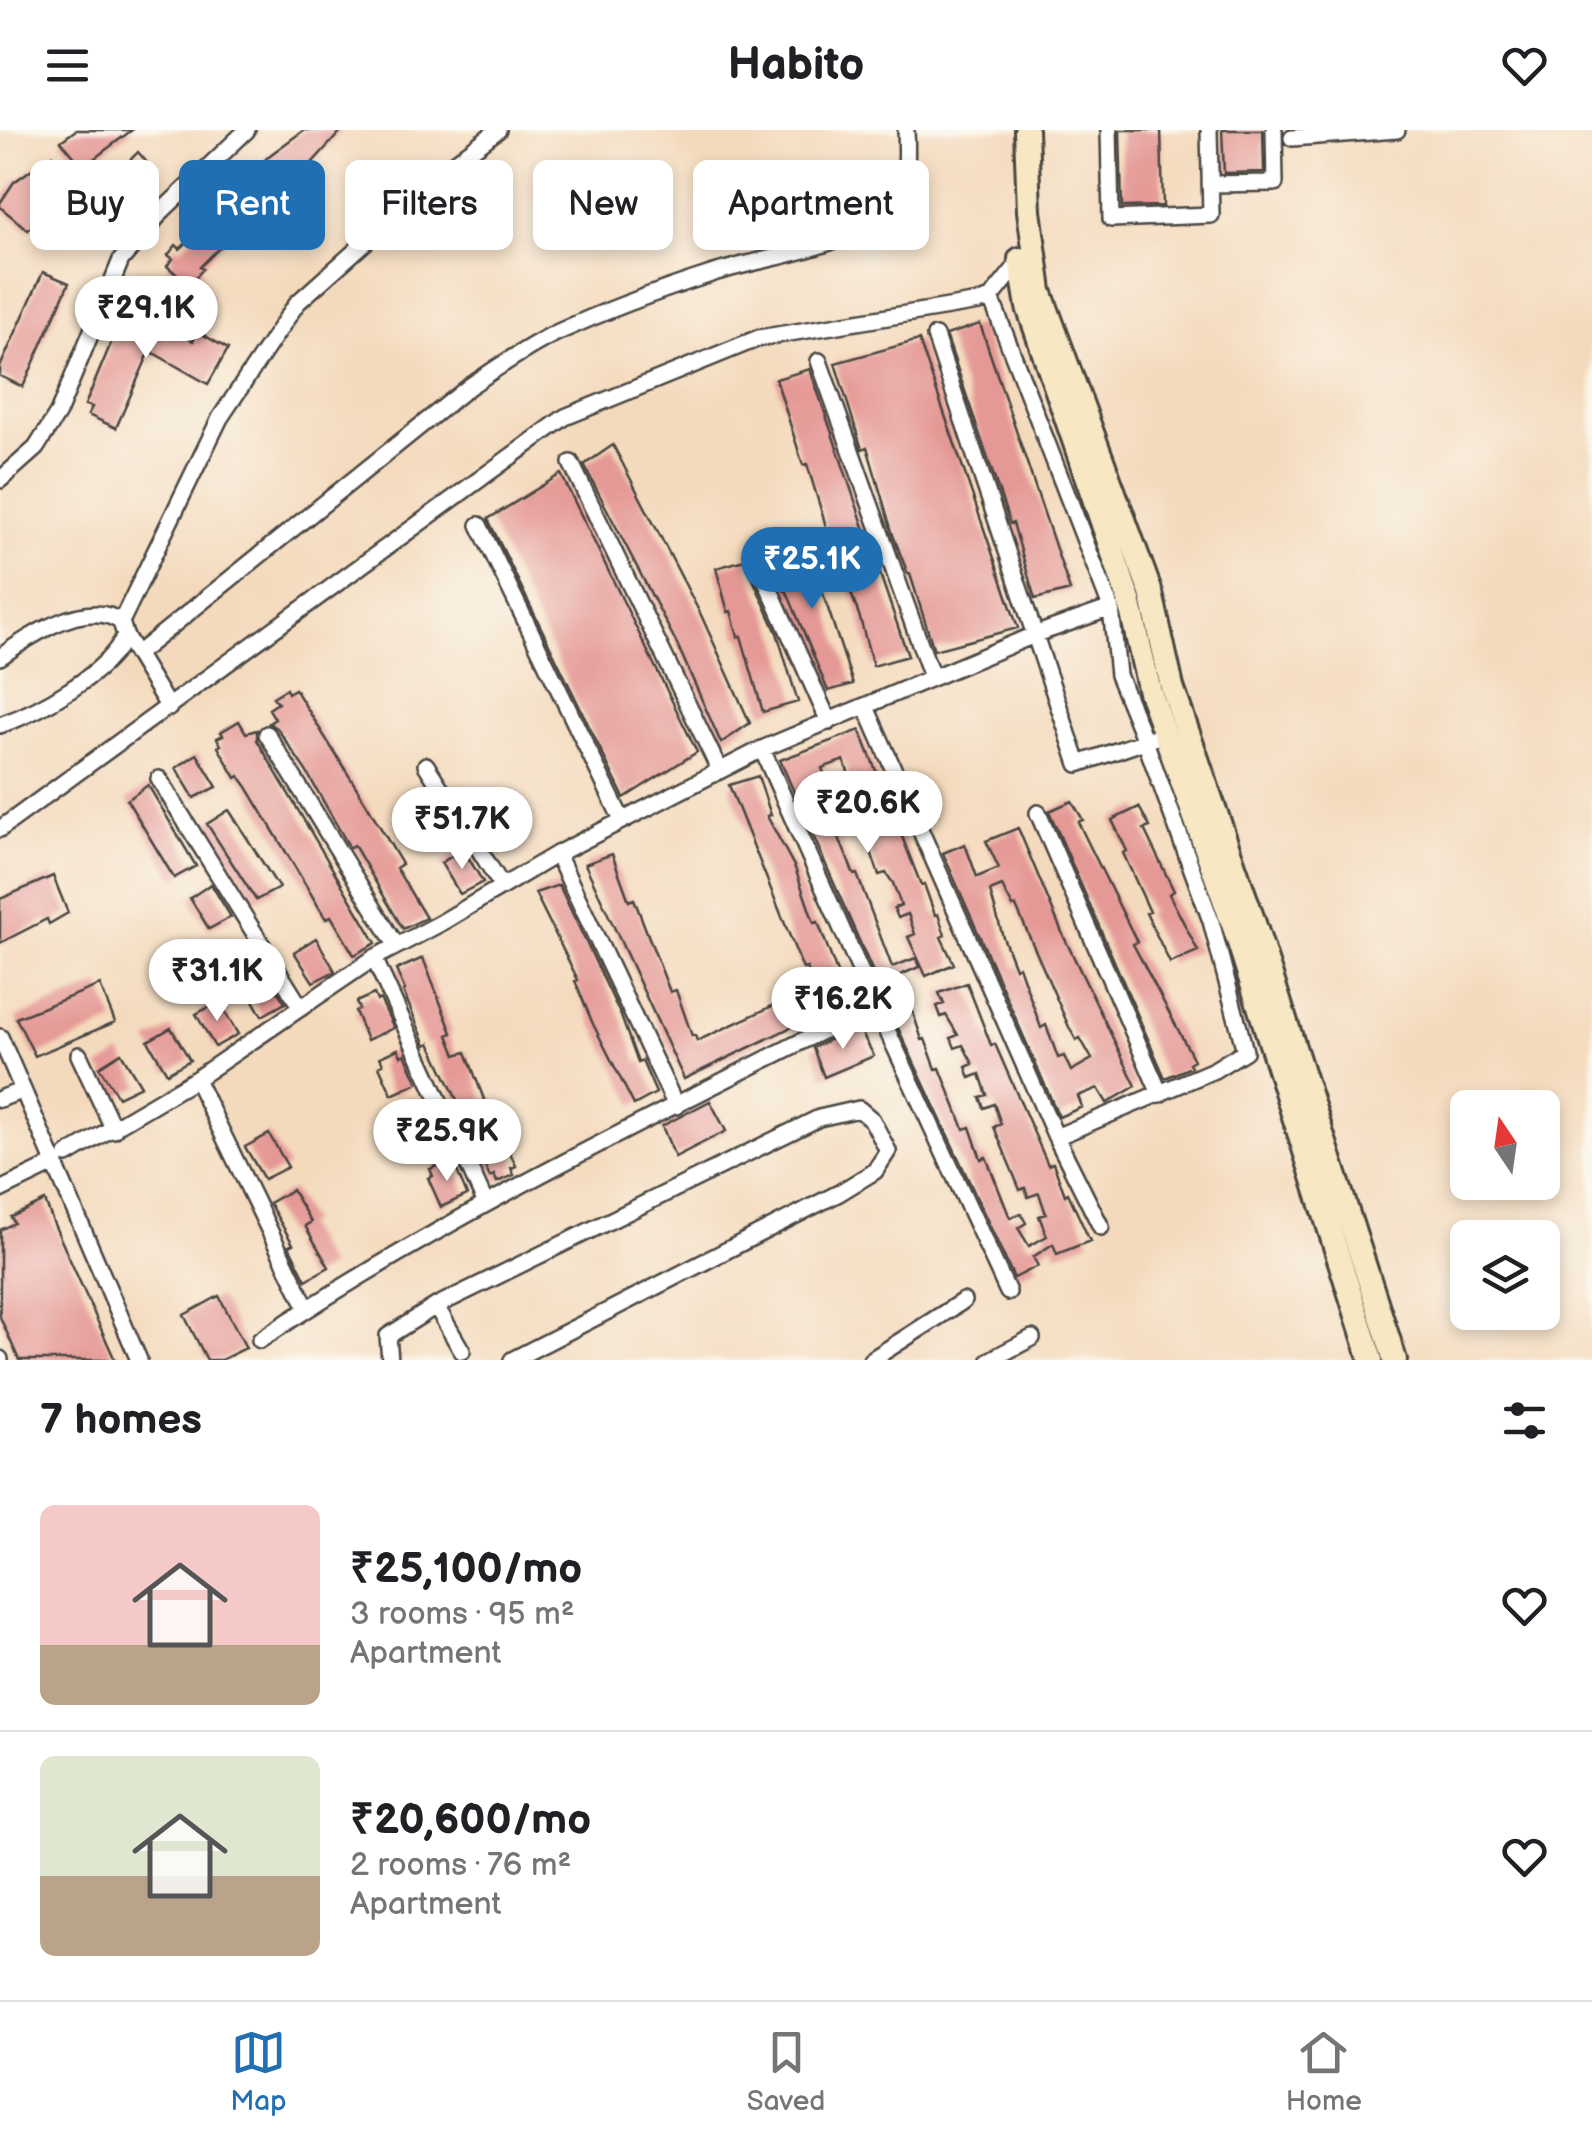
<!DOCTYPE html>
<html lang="en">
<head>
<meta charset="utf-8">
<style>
	:root { --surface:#fff; --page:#f2f2f2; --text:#202124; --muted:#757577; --line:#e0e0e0; --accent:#1f6fb2 }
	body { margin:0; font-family:"Balsamiq Sans",sans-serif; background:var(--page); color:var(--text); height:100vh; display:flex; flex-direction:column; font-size:38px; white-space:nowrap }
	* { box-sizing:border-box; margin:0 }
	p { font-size:32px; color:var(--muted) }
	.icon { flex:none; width:55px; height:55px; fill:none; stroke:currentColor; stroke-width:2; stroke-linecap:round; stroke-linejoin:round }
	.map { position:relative; height:1230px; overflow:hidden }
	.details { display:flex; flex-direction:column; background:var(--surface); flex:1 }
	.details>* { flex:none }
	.banner { position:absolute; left:30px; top:30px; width:1000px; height:90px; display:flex; gap:20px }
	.needle { width:65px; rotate:347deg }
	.buttons { position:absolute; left:1450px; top:960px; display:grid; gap:20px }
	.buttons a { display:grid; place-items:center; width:110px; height:110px; border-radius:15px; background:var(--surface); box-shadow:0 5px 15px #0003; font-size:50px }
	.price { position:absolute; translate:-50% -85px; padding:0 22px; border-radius:35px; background:#fff; color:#222; font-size:32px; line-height:65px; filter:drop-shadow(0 2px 5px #0008) }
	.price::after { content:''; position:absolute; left:50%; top:60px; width:30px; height:22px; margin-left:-15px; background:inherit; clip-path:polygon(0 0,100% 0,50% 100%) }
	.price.active { background:var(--accent); color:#fff }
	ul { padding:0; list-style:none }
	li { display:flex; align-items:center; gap:30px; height:250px; padding:0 40px }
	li+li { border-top:2px solid var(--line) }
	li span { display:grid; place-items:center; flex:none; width:280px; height:200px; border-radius:15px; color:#555 }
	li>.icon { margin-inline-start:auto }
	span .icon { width:120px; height:120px; fill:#fffc; stroke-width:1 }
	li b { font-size:42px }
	h2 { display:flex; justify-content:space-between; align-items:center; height:120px; padding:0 40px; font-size:42px }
	.tag { padding:0 35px; border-radius:15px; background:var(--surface); box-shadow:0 5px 15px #0003; font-size:35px; line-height:90px }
	.tag.active { background:var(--accent); color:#fff }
	header { display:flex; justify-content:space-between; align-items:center; height:130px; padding:0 40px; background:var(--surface); font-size:45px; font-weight:700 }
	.menu { display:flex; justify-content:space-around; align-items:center; height:140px; border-top:2px solid var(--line); background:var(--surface); font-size:28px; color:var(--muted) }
	.menu a { display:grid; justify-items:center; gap:5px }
	.menu .active { color:var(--accent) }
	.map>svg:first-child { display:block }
	.building { fill:#e59996; fill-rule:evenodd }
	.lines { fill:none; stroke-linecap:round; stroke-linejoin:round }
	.street-casing { stroke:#494541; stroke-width:20 }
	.secondary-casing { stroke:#494541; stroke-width:28 }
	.street { stroke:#fff; stroke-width:15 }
	.secondary { stroke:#f7e8c3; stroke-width:22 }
</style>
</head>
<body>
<header><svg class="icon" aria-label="menu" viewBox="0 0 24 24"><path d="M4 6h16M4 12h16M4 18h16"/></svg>Habito<svg class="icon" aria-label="heart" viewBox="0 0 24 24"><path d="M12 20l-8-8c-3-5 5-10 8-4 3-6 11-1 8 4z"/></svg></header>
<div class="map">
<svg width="1592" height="1230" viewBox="0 0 1592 1230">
	<rect width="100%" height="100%" fill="#fbf7ec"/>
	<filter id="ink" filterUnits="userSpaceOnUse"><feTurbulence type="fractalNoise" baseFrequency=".01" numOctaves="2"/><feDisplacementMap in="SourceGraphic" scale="20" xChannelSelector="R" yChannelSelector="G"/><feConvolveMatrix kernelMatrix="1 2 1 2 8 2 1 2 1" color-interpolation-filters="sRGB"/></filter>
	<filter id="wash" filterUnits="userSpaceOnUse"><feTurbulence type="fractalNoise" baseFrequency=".0048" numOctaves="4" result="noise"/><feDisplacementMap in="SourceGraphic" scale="40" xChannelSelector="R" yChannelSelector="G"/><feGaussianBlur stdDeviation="2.25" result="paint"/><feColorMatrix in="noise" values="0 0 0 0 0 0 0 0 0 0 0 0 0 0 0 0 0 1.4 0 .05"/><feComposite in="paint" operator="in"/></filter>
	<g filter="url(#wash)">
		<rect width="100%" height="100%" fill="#f4dabd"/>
		<g id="blocks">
			<!-- building -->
			<path class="building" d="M76 0H132L83 37 61 11Z
				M304 0H342L302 44 224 113 200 137 203 139 189 155 167 136 173 129 168 125 176 115 180 119 196 104 191 99 223 67 225 69 270 25Z
				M1120 0H1161L1163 76 1122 77Z
				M1222 0H1263L1264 42 1224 43Z
				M138 22 156 43 130 63 135 69 120 80 101 62 126 40 123 37Z
				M52 25 70 53 28 100 0 77V73L14 52Z
				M43 142 69 153 23 257 0 246V237Z
				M127 175 161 190 193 211 198 202 228 219 208 254 150 221 116 298 88 285 92 277 85 275Z
				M980 194 1070 460 1035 469 1013 393 1010 394 946 205Z
				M919 210 1018 498 934 520 910 444H908L893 405 867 317 862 319 835 233Z
				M810 239 908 526 873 536 859 485 841 435 838 436 807 334 803 335 776 249Z
				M613 315 701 485 750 593 721 613 677 514 584 335Z
				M561 344 697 622 624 668 488 389Z
				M805 409 853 554 828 561 787 462 782 459 772 420Z
				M748 429V438L777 503 798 572 763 582 741 506 738 507 731 481 728 482 716 438Z
				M286 559 288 563 295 559 366 673 402 734 396 738 426 788 403 799 354 715 350 718 306 641 277 598 269 593 275 589 269 579 278 573 273 567Z
				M239 591 246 603 257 600V610L376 813 354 825 331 786 326 789 247 657 239 646 236 648 218 617 221 615 217 608 223 605 221 602Z
				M860 600 921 755 924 754 935 785 938 784 945 805 941 807 954 834 926 846 908 807 915 804 908 784 898 788 894 778 901 775 893 753 886 743 879 745 869 716 875 713 868 692 858 696 854 685 861 682 854 662 847 665 843 653 851 651 844 630 822 638 829 658 821 661 829 683 854 745 857 744 892 837 916 828 919 837 898 846 902 857 883 865 780 630Z
				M197 624 217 657 194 668 176 638Z
				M758 646 771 685 767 686 795 738 814 793 818 792 847 869 825 878 807 838 803 839 729 655Z
				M148 655 196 736 174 748 127 670Z
				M1072 671 1083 690 1078 692 1137 812 1133 814 1194 930 1189 933 1191 937 1165 948 1049 681Z
				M1139 677 1150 697 1144 699 1174 761 1169 764 1198 821 1170 833 1146 783 1150 782 1123 723 1127 721 1112 690Z
				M229 680 279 758 256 770 207 694Z
				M1018 698 1064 807 1136 956 1107 973 1098 958 1078 966 1082 977 1059 987 943 723 965 714 977 747 999 738 986 711ZM1002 756 1013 777 1016 776 1069 897 1076 910 1080 908 1092 929 1071 941 1064 926 1058 928 1046 895 1041 898 1019 836 1015 838 1003 807 990 761Z
				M463 719 483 752 460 764 441 733Z
				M612 724 629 771 634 769 670 862 676 860 692 906 695 905 697 911 794 866 806 890 684 949 585 734Z
				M53 746 68 783 49 794 47 789 0 813V769Z
				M211 754 231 787 209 799 190 768Z
				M559 755 621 886 638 933 642 931 656 963 634 975 593 894 575 851 578 850 535 763Z
				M316 808 335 841 313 852 294 822Z
				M423 828 452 903 448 905 456 925 466 922 499 1009 503 1007 516 1036 511 1038 514 1045 497 1052 494 1045 490 1047 455 973 458 972 430 913 426 915 403 861 405 860 396 840Z
				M265 841 285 873 262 886 243 853Z
				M967 853 991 915 995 914 1048 1035 1053 1033 1065 1065 1068 1063 1090 1111 1057 1124 1053 1114 1033 1127 1038 1136 1014 1148 892 885 911 877 922 910 925 909 936 939 940 938 964 999 970 997 981 1029 986 1027 1010 1088 1021 1084 1026 1093 1018 1098 1029 1116 1047 1106 1039 1086 1046 1084 1039 1063 1028 1067 1025 1058 1020 1060 994 997 1001 994 994 974 984 978 980 967 987 965 980 944 970 948 966 937 973 934 963 915 955 918 951 908 958 905 946 885 941 887 937 876 944 874 939 863Z
				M100 855 115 892 35 926 16 888Z
				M374 864 377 871 380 869 394 898 367 910 355 881 359 879 356 872Z
				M219 872 238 904 215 917 196 884Z
				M858 896 874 926 824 947 813 918Z
				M171 898 190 930 167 943 148 911Z
				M398 919 401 926 405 924 418 953 392 965 379 936 383 934 380 927Z
				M121 923 141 956 118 967 99 937Z
				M710 971 726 1001 675 1027 662 996Z
				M423 975 426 981 430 979 443 1009 417 1020 404 991 409 989 405 982Z
				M269 1004 288 1037 264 1049 245 1017Z
				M447 1031 450 1038 455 1036 467 1065 441 1077 428 1048 433 1046 430 1039Z
				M292 1060 311 1092 305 1096 329 1137 306 1150 289 1116 293 1114 269 1073Z
				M45 1071 53 1092 115 1230H19L0 1187V1100L14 1093 11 1087Z
				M219 1166 246 1218 221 1230H207L184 1185Z"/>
		</g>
	</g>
	<g filter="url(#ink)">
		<use href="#blocks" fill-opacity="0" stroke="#494541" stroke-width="2.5"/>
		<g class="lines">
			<!-- street casing -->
			<g class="street-casing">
				<path id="street" d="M1109 0 1111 89 1211 85 1209 0
					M1292 8 1397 0
					M1210 54 1275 53 1274 0
					M935 206 1078 634 1154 608
					M819 231 932 547
					M571 333 719 639
					M0 350 36 318 58 283 121 130 163 80 247 0
					M479 395 622 690
					M758 433 829 592
					M137 524 470 256C497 238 525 218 554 204 604 181 658 161 711 144 771 124 847 122 892 73 909 54 907 23 906 0
					M0 527C29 506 88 467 121 492
					M866 577 1056 1007 1214 940 1245 921 1211 791 1145 611 1118 545 1111 478 991 168
					M169 578 125 505 121 492 220 288 297 173 453 34 498 0
					M0 595C39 582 109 543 125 505
					M267 604 396 815
					M762 619 875 874 1008 1162
					M426 635 502 756
					M159 649 301 878
					M1038 683 1160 964
					M0 699 565 287 759 208 979 172 991 168 1023 128
					M557 724 676 976
					M374 828 486 1074
					M0 907 23 960 0 969
					M79 925 114 1000
					M196 949 307 1178
					M23 960 139 1230
					M1056 1007 1101 1097
					M67 1025 196 949 374 828 439 794 557 724 762 619 1034 505 1111 478
					M0 1060 56 1033
					M436 1176 462 1221
					M260 1210C454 1080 668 980 875 874
					M0 1229V1230
					M390 1230 388 1206 436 1176 819 988 859 979 872 990 888 1021 875 1041 839 1063 512 1230
					M871 1230 963 1171
					M990 1230 1032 1208"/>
			</g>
			<!-- secondary casing -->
			<g class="secondary-casing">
				<path id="secondary" d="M1026 0 1029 81 1040 161 1151 463 1172 557 1252 787 1395 1230
					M1020 129 1028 177 1129 470 1150 562 1234 797 1371 1230"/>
			</g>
			<!-- street -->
			<use href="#street" class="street"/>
			<!-- secondary -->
			<use href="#secondary" class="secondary"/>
		</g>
	</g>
</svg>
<div class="buttons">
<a><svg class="needle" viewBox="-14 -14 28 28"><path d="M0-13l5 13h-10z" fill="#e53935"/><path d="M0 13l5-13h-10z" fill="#757577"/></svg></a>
<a><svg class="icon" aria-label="layers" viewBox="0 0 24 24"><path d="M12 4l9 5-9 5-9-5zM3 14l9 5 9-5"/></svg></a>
</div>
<b class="price" style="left:146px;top:231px">₹29.1K</b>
<b class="price active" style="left:812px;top:482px">₹25.1K</b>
<b class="price" style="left:868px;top:726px">₹20.6K</b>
<b class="price" style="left:462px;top:742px">₹51.7K</b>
<b class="price" style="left:217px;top:894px">₹31.1K</b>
<b class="price" style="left:843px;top:922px">₹16.2K</b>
<b class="price" style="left:447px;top:1054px">₹25.9K</b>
<div class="banner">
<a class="tag">Buy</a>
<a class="tag active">Rent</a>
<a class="tag">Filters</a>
<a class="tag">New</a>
<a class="tag">Apartment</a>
</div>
</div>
<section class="details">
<h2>7 homes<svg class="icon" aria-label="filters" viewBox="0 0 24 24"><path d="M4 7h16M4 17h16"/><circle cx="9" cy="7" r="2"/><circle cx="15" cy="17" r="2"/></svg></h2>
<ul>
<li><span style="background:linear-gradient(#f6c9c9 70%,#b9a48a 0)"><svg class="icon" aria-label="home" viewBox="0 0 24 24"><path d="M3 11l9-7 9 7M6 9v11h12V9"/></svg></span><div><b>₹25,100/mo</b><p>3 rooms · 95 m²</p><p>Apartment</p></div><svg class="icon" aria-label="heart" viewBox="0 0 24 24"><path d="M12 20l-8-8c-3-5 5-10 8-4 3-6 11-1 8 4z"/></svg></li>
<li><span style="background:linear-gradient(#dfe7d0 60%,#b9a48a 0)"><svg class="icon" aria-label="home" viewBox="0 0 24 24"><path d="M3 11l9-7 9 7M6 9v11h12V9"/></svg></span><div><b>₹20,600/mo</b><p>2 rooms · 76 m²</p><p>Apartment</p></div><svg class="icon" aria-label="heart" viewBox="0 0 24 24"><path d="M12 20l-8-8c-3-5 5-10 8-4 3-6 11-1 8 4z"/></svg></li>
</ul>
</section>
<nav class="menu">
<a class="active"><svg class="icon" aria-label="map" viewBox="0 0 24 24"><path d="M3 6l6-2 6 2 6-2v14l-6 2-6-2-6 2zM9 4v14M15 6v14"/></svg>Map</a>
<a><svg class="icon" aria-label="saved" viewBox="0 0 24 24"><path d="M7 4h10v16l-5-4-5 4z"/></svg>Saved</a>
<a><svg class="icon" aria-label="home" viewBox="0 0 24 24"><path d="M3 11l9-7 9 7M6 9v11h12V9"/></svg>Home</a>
</nav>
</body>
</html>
